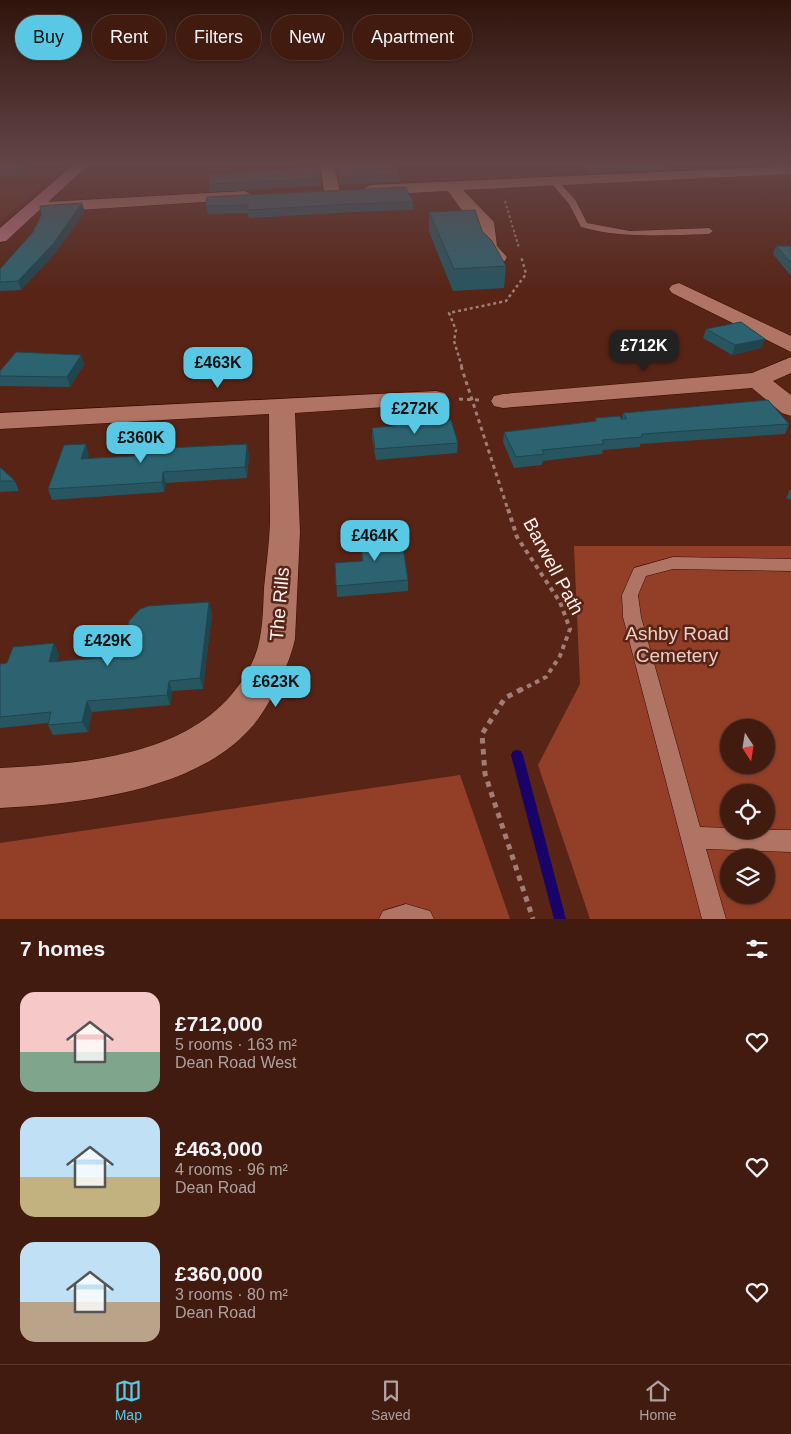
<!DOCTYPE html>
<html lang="en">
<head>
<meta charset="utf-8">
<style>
	:root { --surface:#411b10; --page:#4c281e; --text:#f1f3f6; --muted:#aea19f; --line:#5a3930; --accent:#58c8e4 }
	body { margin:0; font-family:Helvetica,sans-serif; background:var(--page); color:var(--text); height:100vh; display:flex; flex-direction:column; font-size:19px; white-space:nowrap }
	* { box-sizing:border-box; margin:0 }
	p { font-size:16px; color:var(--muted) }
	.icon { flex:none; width:28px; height:28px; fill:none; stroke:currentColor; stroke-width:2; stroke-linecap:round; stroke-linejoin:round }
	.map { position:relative; height:919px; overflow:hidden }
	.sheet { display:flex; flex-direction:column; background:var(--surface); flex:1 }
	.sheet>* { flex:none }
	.banner { position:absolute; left:15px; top:15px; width:500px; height:45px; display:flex; gap:10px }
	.needle { width:32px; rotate:168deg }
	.controls { position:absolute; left:720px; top:719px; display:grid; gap:10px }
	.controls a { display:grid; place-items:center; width:55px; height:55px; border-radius:50%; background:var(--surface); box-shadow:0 1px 4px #0004,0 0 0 1px var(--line); font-size:25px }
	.price { position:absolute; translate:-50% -42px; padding:0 11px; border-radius:10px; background:var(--accent); color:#111; font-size:16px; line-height:32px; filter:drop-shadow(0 1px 2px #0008) }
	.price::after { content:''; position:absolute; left:50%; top:30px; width:15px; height:11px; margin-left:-8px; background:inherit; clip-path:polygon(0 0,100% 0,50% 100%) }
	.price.active { background:#222; color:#fff }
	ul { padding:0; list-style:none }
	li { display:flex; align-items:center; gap:15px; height:125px; padding:0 20px }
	li span { display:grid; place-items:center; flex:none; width:140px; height:100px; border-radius:15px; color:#555 }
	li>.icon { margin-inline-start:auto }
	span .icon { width:60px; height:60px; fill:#fffc; stroke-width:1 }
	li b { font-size:21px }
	h2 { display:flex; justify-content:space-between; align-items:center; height:60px; padding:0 20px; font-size:21px }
	.chip { padding:0 18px; border-radius:22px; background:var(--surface); box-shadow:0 1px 4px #0004,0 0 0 1px var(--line); font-size:18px; line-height:45px }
	.chip.active { background:var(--accent); color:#111 }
	.dock { display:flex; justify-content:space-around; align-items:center; height:70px; border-top:1px solid var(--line); background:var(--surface); font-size:14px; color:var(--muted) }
	.dock a { display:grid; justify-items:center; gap:2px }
	.dock .active { color:var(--accent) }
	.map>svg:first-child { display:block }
	.built { fill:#652b1a }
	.green { fill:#933f27; fill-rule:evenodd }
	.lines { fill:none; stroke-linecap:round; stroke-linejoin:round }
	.stream { fill:#190268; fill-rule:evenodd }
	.service-casing { stroke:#3a0a00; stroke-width:1 }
	.minor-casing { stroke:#3a0a00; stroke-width:1 }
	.secondary-casing { stroke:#3a0a00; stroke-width:1 }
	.path-far4 { stroke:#a17e75; stroke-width:2; stroke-dasharray:2.5 2.5; stroke-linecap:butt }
	.path-far3 { stroke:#a17e75; stroke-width:2.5; stroke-dasharray:3 3; stroke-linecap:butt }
	.path-far2 { stroke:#a17e75; stroke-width:3; stroke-dasharray:4 4; stroke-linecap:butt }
	.path-far1 { stroke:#a17e75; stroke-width:4; stroke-dasharray:4.5 4.5; stroke-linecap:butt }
	.path { stroke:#a17e75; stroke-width:5; stroke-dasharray:5.5 5.5; stroke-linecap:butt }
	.service { fill:#af7464; fill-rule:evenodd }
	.minor { fill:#af7464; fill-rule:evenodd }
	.secondary { fill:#b86e7c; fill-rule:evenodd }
	.wall { fill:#275560 }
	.shaded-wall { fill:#20454e }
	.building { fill:#2d6370; stroke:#20454e }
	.labels { text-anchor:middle; stroke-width:5; stroke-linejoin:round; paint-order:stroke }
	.near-street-label { font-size:19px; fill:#fff1ed; stroke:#572416 }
	.near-park-label { font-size:19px; fill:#edcec6; stroke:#572416 }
</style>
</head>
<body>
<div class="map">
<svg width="791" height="919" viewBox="0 0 791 919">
	<rect width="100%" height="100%" fill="#572416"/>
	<!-- built -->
	<path class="built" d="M0 165H66L24 203 0 220Z"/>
	<!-- green -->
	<path class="green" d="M574 546H791V919H590L538 765 580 684ZM729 728H766V765H729ZM729 792H766V830H729ZM729 858H766V895H729Z
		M460 775 510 919H0V843Z"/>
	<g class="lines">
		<!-- stream -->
		<path class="stream" d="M517 750 521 751 523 755 566 919H554L511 755 513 751Z"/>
		<!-- service casing -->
		<g class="service-casing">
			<path id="service" d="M551 179H557L576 201 587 223 630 231 709 228 713 231 709 234C665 235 623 239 581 227L569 204 551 183Z
				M673 557 791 559V571L673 569 646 576 638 595 641 617 700 827 729 828V830H791V852L706 849 726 919H702L623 617 622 595 634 568Z
				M406 904 430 911 434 919H379L383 911Z"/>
		</g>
		<!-- minor casing -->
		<g class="minor-casing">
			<path id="minor" d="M320 165H334L340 192 338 195 332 197 324 192Z
				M791 166V174L463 190 494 222 497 246 507 257 505 261C481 267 478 240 477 223L461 209 448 191 370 195 362 190 370 185Z
				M245 191 253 196 251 199 46 212 40 210 38 207 40 204 46 202Z
				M679 283 791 336V352L672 293 669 289 672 285Z
				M791 357V373L773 381 791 395V416L782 413 752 388 503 408 494 406 491 401 494 396 503 394 752 373Z
				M436 391 445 393 448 398 445 403 295 413 300 532 295 639C292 653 287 665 281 678 271 699 261 719 244 735 187 792 76 804 0 808V768C93 763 214 755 255 656 263 635 263 610 264 588 266 567 269 546 270 524 270 488 269 451 269 414L0 429V413Z"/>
		</g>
		<!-- secondary casing -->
		<g class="secondary-casing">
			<path id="secondary" d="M73 165H88L6 241 0 242V228Z"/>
		</g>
		<!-- path-far4 -->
		<path class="path-far4" d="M505 201 519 248"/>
		<!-- path-far3 -->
		<path class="path-far3" d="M462 367 454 341 456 330 449 313 506 301 526 274 521 256"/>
		<!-- path-far2 -->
		<path class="path-far2" d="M461 366 508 510
			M459 399 480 400"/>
		<!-- path-far1 -->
		<path class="path-far1" d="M508 509 517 537 560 602 570 629 560 656 546 677 519 691"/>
		<!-- path -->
		<path class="path" d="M522 689 505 698 482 734 485 774 533 919"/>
		<!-- service -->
		<use href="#service" class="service"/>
		<!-- minor -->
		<use href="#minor" class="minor"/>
		<!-- secondary -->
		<use href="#secondary" class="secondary"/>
	</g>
	<!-- wall -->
	<path class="wall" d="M0 164H32L18 176H0Z
		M336 164H372L373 166 399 175V182L340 185Z
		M584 164H667L666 170 590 173Z
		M320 179 321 186 210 192 209 184Z
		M207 197 413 202V210L352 212 249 218 248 213 208 214 206 206Z
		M85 211 56 252 21 290 0 291V269Z
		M429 212 482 231 506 266 504 288 453 291 429 232Z
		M776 246H791V276L773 254Z
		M706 329 765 339 761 348 732 355 703 338Z
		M81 355 84 365 70 387 0 386V371Z
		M623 413 789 424 785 434 640 444V447L603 450 602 454 543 461 542 465 514 468 503 442 504 432 595 421V418L622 419Z
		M372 428 458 443 457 453 376 460 372 438Z
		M170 448 249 454 247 478 166 483 164 492 52 500 48 489 89 455 88 458 134 456Z
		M0 467 15 481 19 491 0 492Z
		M791 488V500L786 498Z
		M360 537 408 580V591L337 597 335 563 362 561Z
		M212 613 203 689 172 691 170 705 92 712 88 732 53 735 48 725V723L0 728V664L59 654 57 662 122 656Z"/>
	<!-- shaded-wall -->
	<path class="shaded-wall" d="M16 164H32L18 176 15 165Z
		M82 203 85 211 56 252 21 290 18 281Z
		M765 339 761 348 732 355 735 345Z
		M81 355 84 365 70 387 67 377Z
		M86 444 89 455 84 469 81 459Z
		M247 444 249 454 247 478 245 467Z
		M163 472 166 483 164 492 162 482Z
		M209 602 212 613 203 689 200 678Z
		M54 643 59 654 54 673 49 662Z
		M169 681 172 691 170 705 167 695Z
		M87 701 92 712 88 732 82 722Z"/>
	<!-- building -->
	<path class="building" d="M0 164H16L15 165Z
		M337 164H372L373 166 394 165 399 175 340 177Z
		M319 167 320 179 209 184 210 174Z
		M406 187 413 202 352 204 248 210V205L206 206 207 197Z
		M82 203 53 244 18 281 0 282V269L33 232 41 215 40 206Z
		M475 210 482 231 492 241 506 266 454 269 429 212Z
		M776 246H791V263Z
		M741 322 765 339 735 345 706 329Z
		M16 352 81 355 67 377 0 376V371Z
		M768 400 789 424 642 434V437L602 440 604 444 542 450 544 454 516 457 504 432 597 421 595 418 620 416 621 419H627L623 413Z
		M451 420 458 443 375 449 372 428Z
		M169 443 168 448 247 444 245 467 163 472 162 482 48 489 64 445 86 444 81 459 134 456 136 446Z
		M0 467 15 481H0Z
		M401 534 408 580 336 586 335 563 363 561 360 537Z
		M209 602 200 678 169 681 167 695 87 701 82 722 48 725 51 712 0 717V664L7 663 13 647 54 643 49 662 122 656 129 621 140 609 148 606Z"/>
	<!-- sky -->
	<linearGradient id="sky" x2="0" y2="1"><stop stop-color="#30140c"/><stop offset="0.56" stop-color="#634547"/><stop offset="1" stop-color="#634547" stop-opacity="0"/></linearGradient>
	<rect width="791" height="293" fill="url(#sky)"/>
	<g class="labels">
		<!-- near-street labels -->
		<g class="near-street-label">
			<text transform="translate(554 566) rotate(62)" y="7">Barwell Path</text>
			<text transform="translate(279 604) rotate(-85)" y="7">The Rills</text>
		</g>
		<!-- near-park labels -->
		<g class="near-park-label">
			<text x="677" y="640">Ashby Road<tspan x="677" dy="22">Cemetery</tspan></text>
		</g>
	</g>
</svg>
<div class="controls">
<a><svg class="needle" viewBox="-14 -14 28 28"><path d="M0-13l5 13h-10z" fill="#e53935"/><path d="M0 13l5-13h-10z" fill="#aea19f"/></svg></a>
<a><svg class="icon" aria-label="locate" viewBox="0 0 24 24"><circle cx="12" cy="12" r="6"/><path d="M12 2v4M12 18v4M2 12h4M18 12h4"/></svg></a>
<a><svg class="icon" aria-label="layers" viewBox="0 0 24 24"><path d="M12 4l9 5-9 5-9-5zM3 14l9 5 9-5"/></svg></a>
</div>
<b class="price active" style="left:644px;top:372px">£712K</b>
<b class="price" style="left:218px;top:389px">£463K</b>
<b class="price" style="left:415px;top:435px">£272K</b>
<b class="price" style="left:141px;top:464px">£360K</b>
<b class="price" style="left:375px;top:562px">£464K</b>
<b class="price" style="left:108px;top:667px">£429K</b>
<b class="price" style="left:276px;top:708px">£623K</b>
<div class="banner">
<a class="chip active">Buy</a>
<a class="chip">Rent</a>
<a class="chip">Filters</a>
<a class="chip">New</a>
<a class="chip">Apartment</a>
</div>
</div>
<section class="sheet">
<h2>7 homes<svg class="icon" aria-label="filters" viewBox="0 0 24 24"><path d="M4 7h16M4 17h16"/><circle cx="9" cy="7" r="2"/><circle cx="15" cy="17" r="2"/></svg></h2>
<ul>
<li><span style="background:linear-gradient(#f6c9c9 60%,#7fa58c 0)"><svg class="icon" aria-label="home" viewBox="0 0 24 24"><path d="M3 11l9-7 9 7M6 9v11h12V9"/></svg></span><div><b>£712,000</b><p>5 rooms · 163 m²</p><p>Dean Road West</p></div><svg class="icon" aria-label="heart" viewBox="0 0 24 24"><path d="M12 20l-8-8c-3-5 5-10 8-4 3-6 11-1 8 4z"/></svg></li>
<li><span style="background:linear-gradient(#bfe0f5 60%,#c2b280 0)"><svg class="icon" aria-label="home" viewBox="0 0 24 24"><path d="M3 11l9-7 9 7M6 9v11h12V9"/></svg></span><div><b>£463,000</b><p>4 rooms · 96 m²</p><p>Dean Road</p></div><svg class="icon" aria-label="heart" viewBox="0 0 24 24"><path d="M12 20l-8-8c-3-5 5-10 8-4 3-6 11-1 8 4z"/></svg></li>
<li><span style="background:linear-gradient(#bfe0f5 60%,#b9a48a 0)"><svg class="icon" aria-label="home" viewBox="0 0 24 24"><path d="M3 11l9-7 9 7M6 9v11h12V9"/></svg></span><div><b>£360,000</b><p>3 rooms · 80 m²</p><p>Dean Road</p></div><svg class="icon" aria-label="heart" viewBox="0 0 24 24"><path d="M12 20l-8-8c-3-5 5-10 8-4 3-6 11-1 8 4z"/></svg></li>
</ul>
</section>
<nav class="dock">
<a class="active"><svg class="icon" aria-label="map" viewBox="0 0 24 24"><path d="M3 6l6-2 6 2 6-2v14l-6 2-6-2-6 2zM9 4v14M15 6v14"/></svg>Map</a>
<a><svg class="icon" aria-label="saved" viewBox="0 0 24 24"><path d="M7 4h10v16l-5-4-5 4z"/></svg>Saved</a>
<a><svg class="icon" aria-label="home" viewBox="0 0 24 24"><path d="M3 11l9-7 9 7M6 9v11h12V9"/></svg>Home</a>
</nav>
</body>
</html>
